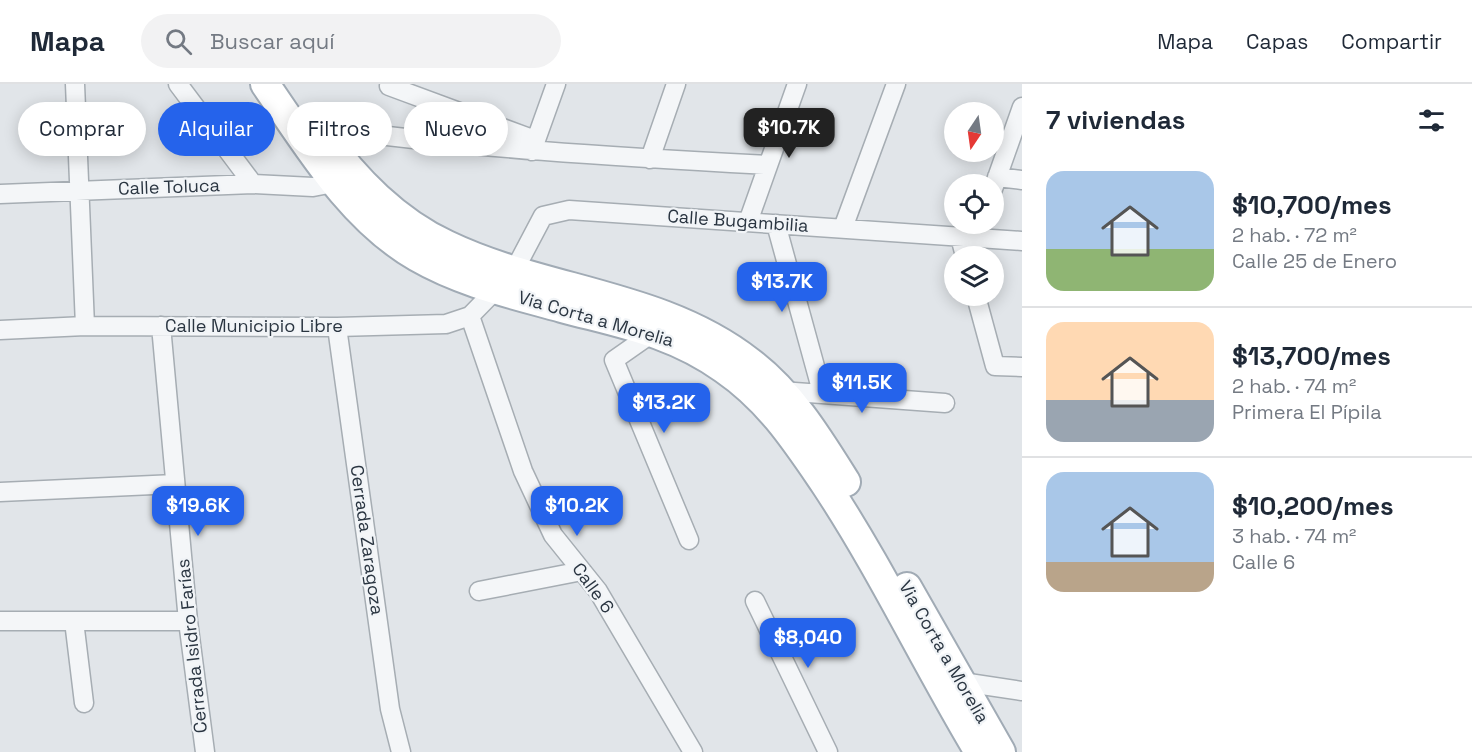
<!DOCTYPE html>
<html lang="es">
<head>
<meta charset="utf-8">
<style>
	:root { --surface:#fff; --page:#f2f2f3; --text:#1f2937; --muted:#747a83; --line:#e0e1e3; --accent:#2563eb }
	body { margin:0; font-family:"Space Grotesk",sans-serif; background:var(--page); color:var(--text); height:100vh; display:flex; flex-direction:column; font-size:22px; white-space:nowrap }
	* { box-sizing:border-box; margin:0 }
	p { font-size:20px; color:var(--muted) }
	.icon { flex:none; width:33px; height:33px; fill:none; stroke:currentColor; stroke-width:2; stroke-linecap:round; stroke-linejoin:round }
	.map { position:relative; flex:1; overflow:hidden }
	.drawer { display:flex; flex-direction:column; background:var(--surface); width:450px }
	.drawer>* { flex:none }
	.hud { position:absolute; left:18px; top:18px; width:570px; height:54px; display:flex; gap:12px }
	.needle { width:39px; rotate:193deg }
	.buttons { position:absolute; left:944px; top:18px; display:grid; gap:12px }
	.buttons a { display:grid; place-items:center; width:60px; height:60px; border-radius:50%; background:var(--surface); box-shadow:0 3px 15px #0003; font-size:30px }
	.price { position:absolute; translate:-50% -51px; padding:0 14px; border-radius:12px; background:var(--accent); color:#fff; font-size:20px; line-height:39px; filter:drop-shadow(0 2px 3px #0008) }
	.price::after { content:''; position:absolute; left:50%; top:36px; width:18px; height:14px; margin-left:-9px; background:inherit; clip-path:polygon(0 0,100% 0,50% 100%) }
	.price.on { background:#222; color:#fff }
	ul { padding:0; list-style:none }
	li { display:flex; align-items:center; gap:18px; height:150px; padding:0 24px }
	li+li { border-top:2px solid var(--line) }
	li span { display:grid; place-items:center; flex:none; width:168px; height:120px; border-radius:18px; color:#555 }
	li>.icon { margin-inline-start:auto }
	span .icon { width:72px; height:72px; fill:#fffc; stroke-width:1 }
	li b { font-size:26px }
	h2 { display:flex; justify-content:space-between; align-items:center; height:72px; padding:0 24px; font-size:26px }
	.chip { padding:0 21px; border-radius:27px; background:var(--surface); box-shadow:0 3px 15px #0003; font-size:21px; line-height:54px }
	.chip.on { background:var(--accent); color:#fff }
	header { display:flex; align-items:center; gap:36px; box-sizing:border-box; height:84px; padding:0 30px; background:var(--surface); border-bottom:2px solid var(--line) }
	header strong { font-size:28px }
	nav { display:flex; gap:33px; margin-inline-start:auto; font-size:21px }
	.search { width:420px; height:54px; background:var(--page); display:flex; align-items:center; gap:15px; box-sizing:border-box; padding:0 21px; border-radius:33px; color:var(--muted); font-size:22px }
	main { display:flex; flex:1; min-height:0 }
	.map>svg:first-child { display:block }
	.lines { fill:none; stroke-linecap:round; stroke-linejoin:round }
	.minor-casing { stroke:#a6adb3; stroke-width:21 }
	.primary-casing { stroke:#a1abb5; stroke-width:32 }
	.minor { stroke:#f4f6f8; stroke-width:18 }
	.primary { stroke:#fff; stroke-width:28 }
	.labels { text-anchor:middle; stroke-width:4.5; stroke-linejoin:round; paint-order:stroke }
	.street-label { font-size:18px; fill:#2a3541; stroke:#f1f4f7 }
</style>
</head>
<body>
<header>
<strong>Mapa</strong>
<div class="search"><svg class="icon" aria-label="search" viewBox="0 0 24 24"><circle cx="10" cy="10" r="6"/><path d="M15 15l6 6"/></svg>Buscar aquí</div>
<nav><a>Mapa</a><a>Capas</a><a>Compartir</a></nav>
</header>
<main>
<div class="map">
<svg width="1022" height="668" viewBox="0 0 1022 668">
	<rect width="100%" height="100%" fill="#e1e5e9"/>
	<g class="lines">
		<!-- minor casing -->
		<g class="minor-casing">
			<path id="minor" d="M75 0 85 242
				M178 0 253 100
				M389 2 535 56
				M317 43C467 64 617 73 767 81
				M532 67 556 0
				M650 75 676 0
				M997 93 1022 96
				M993 105 1022 23
				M0 110 253 100 313 103 344 97
				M748 138 797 0
				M776 140 822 308
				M843 144 896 0
				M960 153 965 172
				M976 212 995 282 1022 283
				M470 232 523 387 553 451 598 507 693 668
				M161 242 188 537 205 668
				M337 243 390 625 401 668
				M0 246 85 242 337 243 446 240 470 232 514 187 543 132 569 126 1022 157
				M654 248 614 276 689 456
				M781 307 945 319
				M0 408 175 400
				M479 507 582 487
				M755 517 828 668
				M0 537H188
				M74 537 84 619
				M962 598 1022 607"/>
		</g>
		<!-- primary casing -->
		<g class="primary-casing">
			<path id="primary" d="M265 0C308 62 350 134 417 173 462 199 512 210 562 224 622 240 672 248 724 285 769 316 795 356 825 400 882 486 926 580 979 668
				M323 50C354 95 397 138 447 161 545 208 662 209 750 278 792 310 819 355 846 398
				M907 503 1001 668"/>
		</g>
		<!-- minor -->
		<use href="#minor" class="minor"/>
		<!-- primary -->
		<use href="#primary" class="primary"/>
	</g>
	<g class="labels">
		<!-- street labels -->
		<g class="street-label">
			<text transform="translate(169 103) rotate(-2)" y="6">Calle Toluca</text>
			<text transform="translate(738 137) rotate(4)" y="6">Calle Bugambilia</text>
			<text transform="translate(596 235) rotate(16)" y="6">Via Corta a Morelia</text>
			<text x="254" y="248">Calle Municipio Libre</text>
			<text transform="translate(367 456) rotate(82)" y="6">Cerrada Zaragoza</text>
			<text transform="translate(593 504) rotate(54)" y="6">Calle 6</text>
			<text transform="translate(192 562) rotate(-96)" y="6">Cerrada Isidro Farías</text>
			<text transform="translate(944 568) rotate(60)" y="6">Via Corta a Morelia</text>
		</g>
	</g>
</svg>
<div class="buttons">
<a><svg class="needle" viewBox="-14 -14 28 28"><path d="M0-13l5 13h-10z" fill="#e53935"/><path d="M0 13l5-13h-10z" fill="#747a83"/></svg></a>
<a><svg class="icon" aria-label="locate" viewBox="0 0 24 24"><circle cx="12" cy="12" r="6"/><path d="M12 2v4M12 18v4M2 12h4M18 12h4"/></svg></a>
<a><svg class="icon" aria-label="layers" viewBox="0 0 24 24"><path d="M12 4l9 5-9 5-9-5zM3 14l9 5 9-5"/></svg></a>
</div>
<b class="price on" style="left:789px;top:75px">$10.7K</b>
<b class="price" style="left:782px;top:229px">$13.7K</b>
<b class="price" style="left:862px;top:330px">$11.5K</b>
<b class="price" style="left:664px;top:350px">$13.2K</b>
<b class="price" style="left:198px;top:453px">$19.6K</b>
<b class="price" style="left:577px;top:453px">$10.2K</b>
<b class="price" style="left:808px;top:585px">$8,040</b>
<div class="hud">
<a class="chip">Comprar</a>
<a class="chip on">Alquilar</a>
<a class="chip">Filtros</a>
<a class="chip">Nuevo</a>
</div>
</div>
<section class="drawer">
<h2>7 viviendas<svg class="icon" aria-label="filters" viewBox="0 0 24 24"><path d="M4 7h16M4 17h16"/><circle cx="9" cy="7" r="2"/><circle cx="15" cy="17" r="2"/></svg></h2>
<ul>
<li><span style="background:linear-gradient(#a9c7e8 65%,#8fb573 0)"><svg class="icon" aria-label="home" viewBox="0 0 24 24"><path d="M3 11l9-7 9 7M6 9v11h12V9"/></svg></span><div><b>$10,700/mes</b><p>2 hab. · 72 m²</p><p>Calle 25 de Enero</p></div></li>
<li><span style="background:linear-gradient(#ffd9b3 65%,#9aa5b1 0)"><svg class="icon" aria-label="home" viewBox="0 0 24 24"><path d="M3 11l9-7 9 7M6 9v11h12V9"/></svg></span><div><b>$13,700/mes</b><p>2 hab. · 74 m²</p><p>Primera El Pípila</p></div></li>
<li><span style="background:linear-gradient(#a9c7e8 75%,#b9a48a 0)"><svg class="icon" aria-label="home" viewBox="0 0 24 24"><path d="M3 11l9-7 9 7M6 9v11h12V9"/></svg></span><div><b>$10,200/mes</b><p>3 hab. · 74 m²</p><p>Calle 6</p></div></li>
</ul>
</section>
</main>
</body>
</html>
